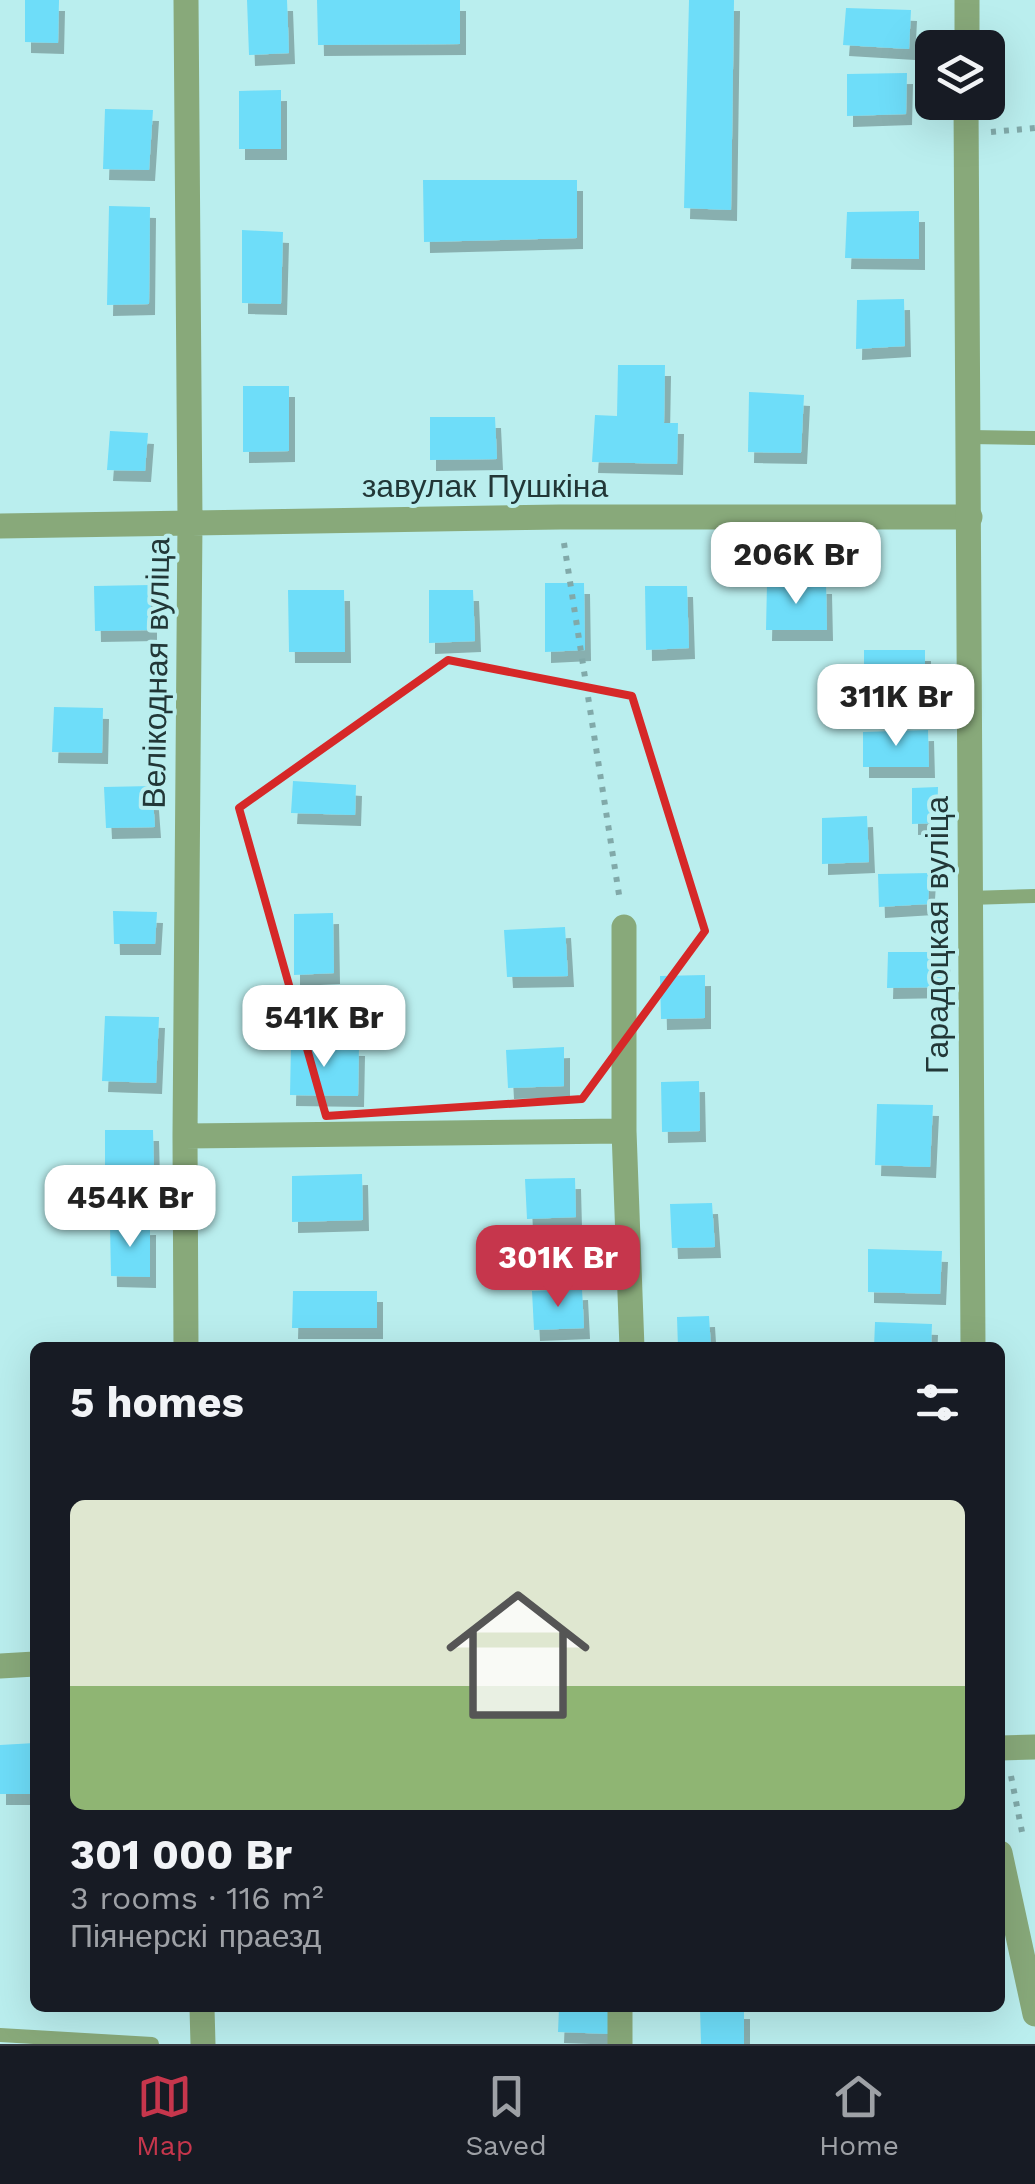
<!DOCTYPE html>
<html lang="en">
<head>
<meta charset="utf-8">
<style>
	:root { --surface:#171b24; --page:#242831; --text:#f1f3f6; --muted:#9ea1a6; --line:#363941; --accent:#c6364c }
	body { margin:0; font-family:"Work Sans",sans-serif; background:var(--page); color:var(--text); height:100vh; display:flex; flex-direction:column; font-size:38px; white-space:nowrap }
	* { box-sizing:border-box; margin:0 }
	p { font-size:32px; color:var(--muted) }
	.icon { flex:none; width:55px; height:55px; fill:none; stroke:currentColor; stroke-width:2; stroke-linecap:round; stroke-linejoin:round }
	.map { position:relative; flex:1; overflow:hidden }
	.side { position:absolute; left:30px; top:1342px; width:975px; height:670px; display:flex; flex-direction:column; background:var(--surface); border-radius:15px; box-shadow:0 10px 40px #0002 }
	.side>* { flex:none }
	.controls { position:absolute; left:915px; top:30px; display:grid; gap:20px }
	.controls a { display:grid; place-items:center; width:90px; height:90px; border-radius:15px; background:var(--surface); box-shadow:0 10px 40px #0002; font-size:50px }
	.price { position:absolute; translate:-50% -85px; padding:0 22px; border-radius:20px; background:#fff; color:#222; font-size:32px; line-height:65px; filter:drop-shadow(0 2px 5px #0008) }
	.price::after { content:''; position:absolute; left:50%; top:60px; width:30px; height:22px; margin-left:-15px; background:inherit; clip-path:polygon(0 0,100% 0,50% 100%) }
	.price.active { background:var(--accent); color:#fff }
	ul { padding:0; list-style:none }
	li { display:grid; align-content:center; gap:20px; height:530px; padding:0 40px }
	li+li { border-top:2px solid var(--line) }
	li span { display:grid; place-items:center; height:310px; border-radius:15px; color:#555 }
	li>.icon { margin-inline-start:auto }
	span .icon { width:180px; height:180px; fill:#fffc; stroke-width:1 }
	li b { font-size:42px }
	h2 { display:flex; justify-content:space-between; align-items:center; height:120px; padding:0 40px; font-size:42px }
	.tabs { display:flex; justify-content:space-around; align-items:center; height:140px; border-top:2px solid var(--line); background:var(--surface); font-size:28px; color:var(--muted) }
	.tabs a { display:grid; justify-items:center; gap:5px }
	.tabs .active { color:var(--accent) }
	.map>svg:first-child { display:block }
	.building { fill:#6eddf9; filter:url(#shadow) }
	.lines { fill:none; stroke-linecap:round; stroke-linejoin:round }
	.path { stroke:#81a9a9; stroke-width:6; stroke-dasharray:5 8; stroke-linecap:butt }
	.service { stroke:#88a97a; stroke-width:14 }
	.minor { stroke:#88a97a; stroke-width:25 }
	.tertiary { stroke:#88a97a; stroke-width:25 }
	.marked { fill:none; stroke:#d62828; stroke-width:8; stroke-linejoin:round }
	.labels { text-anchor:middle; stroke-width:8; stroke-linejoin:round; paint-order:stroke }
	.street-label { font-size:32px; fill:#223737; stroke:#baeeee }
</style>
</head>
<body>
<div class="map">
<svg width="1035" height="2044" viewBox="0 0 1035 2044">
	<defs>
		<filter id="shadow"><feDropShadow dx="6" dy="11" stdDeviation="0" flood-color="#0004"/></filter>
	</defs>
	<rect width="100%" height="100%" fill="#baeeee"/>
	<!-- building -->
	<path class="building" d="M25 0H59L58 43 25 42Z
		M247 0H287L289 53 249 55Z
		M317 0H460V44L318 45Z
		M689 0H734L731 210 684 208Z
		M846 8 911 10 909 49 843 45Z
		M907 73 906 114 847 116V74Z
		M281 90V149H239V91Z
		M105 109 153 110 149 170 103 169Z
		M423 180H577V238L424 242Z
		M109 206 150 207 149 304 107 305Z
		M919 211V259L845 258 847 212Z
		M242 230 283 232 281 304 242 303Z
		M904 299 905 346 856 349 857 300Z
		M618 365H665L664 423H678L677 464 592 462 595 415 617 416Z
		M243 386H289V451L243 452Z
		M749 392 804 395 801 453 748 452Z
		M430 417H495L497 459 430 460Z
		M110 431 148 433 145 471 107 470Z
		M545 583H584L585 650 545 652Z
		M767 583H826L827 630H766Z
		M151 585V630L95 631 94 586Z
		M645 586H687L689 648 646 650Z
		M288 590H344L345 652H289Z
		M429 590H473L475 641 429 643Z
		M864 650H925V688L864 687Z
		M54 707 103 708 102 753 52 752Z
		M928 730 929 767H863V732Z
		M293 781 356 785 355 815 291 813Z
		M152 786 155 827 106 828 104 787Z
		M938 787 937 823 912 824V788Z
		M867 816 869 862 822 864V818Z
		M930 873 928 904 879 907 878 874Z
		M113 911 157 912 155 944H114Z
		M333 913 334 973 294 975V914Z
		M565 927 568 976 507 977 504 930Z
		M888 952H944L945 987 887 988Z
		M705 975V1018L661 1019 660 976Z
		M105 1016 159 1017 156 1083 102 1081Z
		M291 1044 359 1045 358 1096 290 1095Z
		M564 1047V1086L508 1088 506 1050Z
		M699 1081 700 1131 662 1132 661 1082Z
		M877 1104 933 1105 930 1167 875 1165Z
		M105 1130H153L154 1169 105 1168Z
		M362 1174 363 1220 292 1222V1176Z
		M575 1178 576 1217 527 1219 525 1179Z
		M712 1203 715 1247 672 1248 670 1204Z
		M150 1224V1277L111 1276 110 1225Z
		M868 1249 942 1251 940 1294 868 1292Z
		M582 1289 584 1328 534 1330 532 1291Z
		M293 1291H377V1328H292Z
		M709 1316 711 1348H678L677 1317Z
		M875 1322 932 1324 931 1348H874Z
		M35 1743V1794H0V1745Z
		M559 2008H613L612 2034 558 2032Z
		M700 2008H744V2044H701Z"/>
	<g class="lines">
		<!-- path -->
		<path class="path" d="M991 132 1035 128
			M564 543 620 901
			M1011 1776 1023 1837"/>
		<!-- service -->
		<path class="service" d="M970 437 1035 438
			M969 898 1035 896
			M0 2035 152 2044"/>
		<!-- minor -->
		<path class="minor" d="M0 526 560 517H970
			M624 927V1131L632 1348
			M185 1136 624 1131
			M186 1348 185 1136 190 521 186 0
			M0 1666 35 1664
			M1000 1748 1035 1747
			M202 2008 203 2044
			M620 2008V2044"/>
		<!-- tertiary -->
		<path class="tertiary" d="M967 48V0
			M966 102 973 1348
			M1000 1853 1035 2014"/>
	</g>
	<!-- marked area -->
	<path class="marked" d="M448 660 632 696 705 931 582 1099 326 1116 239 808Z"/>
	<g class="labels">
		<!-- street labels -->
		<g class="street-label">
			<text x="485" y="497">завулак Пушкіна</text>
			<text transform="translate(156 673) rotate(-89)" y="11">Велікодная вуліца</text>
			<text transform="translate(937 935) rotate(-90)" y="11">Гарадоцкая вуліца</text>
		</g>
	</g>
</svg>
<div class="controls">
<a><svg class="icon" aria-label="layers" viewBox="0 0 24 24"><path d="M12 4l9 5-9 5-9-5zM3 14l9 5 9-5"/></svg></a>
</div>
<b class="price" style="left:796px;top:607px">206K Br</b>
<b class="price" style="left:896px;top:749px">311K Br</b>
<b class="price" style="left:324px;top:1070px">541K Br</b>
<b class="price" style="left:130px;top:1250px">454K Br</b>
<b class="price active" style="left:558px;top:1310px">301K Br</b>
<section class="side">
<h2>5 homes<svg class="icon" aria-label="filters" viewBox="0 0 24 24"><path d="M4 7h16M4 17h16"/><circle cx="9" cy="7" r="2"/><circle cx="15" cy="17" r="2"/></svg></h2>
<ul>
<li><span style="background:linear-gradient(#dfe7d0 60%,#8fb573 0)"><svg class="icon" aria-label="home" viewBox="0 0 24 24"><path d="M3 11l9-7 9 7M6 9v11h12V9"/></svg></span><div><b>301 000 Br</b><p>3 rooms · 116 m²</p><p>Піянерскі праезд</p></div></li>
</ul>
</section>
</div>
<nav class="tabs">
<a class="active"><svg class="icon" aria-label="map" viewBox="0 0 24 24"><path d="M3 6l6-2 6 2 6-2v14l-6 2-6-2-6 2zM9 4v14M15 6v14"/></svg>Map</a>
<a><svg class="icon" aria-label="saved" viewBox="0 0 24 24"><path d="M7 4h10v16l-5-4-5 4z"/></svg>Saved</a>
<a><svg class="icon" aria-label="home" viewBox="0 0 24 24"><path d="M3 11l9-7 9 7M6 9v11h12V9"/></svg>Home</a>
</nav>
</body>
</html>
